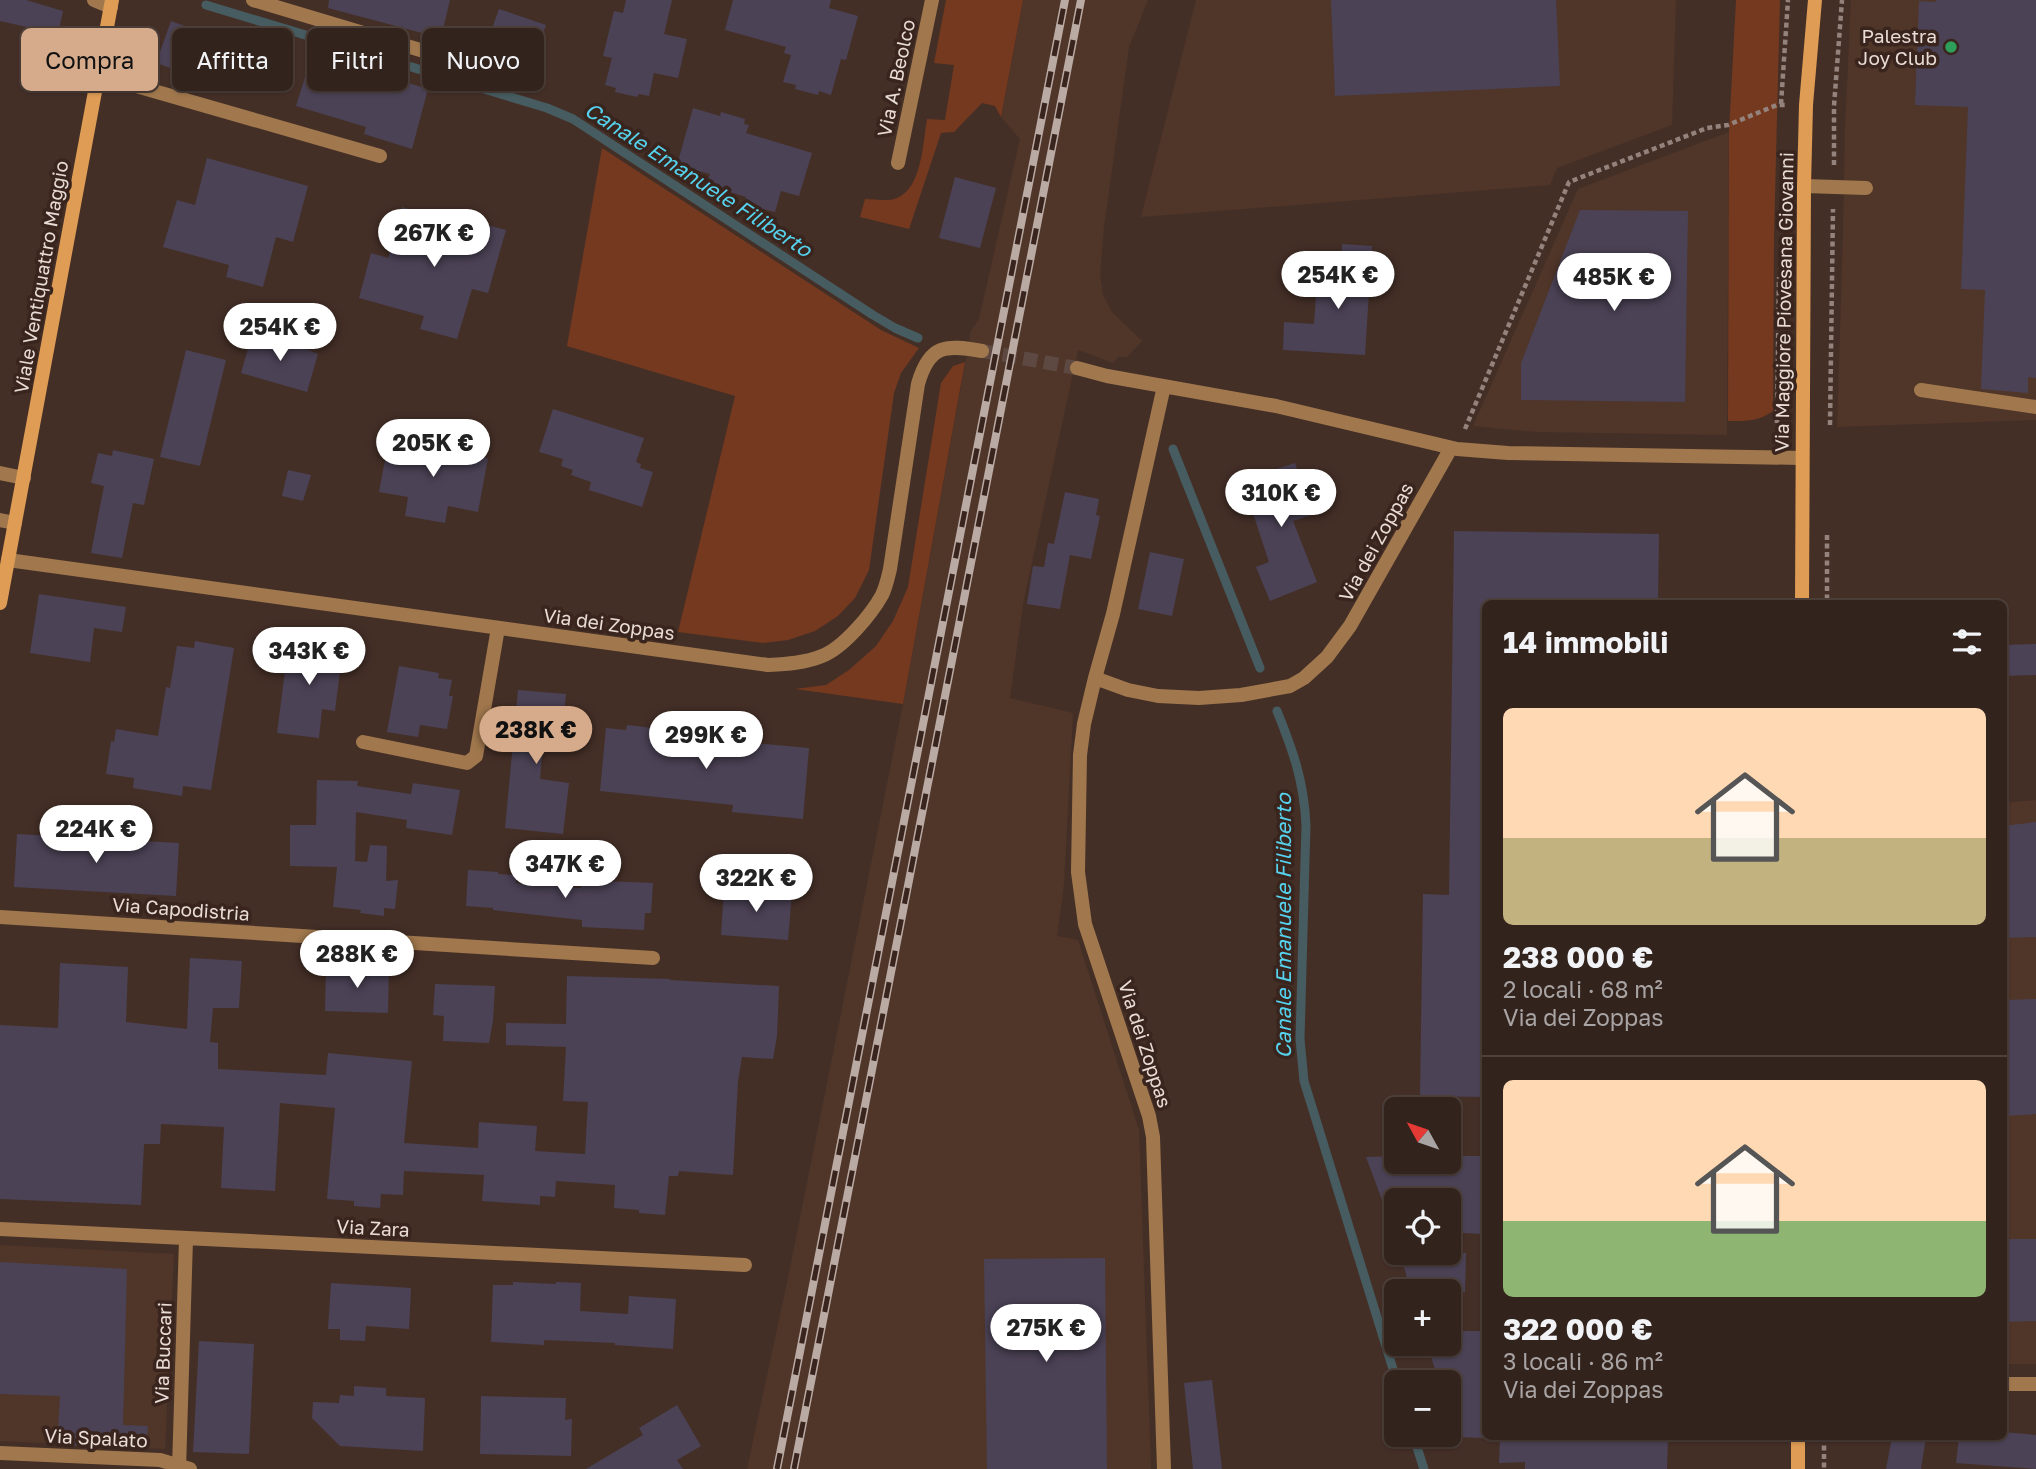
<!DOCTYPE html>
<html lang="it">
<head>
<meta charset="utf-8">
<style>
	:root { --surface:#33231d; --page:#3e2f2a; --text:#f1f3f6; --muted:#a9a4a4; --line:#4e403b; --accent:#d6ab8b }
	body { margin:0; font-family:"Golos Text",sans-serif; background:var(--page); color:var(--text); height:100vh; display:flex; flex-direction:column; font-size:26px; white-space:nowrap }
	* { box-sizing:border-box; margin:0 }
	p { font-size:23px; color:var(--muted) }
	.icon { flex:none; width:38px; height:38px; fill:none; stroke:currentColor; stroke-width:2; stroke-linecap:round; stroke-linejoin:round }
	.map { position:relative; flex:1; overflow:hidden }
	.panel { position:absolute; left:1482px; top:600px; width:525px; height:840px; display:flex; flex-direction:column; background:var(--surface); border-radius:10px; box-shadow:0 2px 5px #0004,0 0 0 2px var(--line) }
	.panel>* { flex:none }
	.guide { position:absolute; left:21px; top:28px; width:665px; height:63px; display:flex; gap:14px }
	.needle { width:46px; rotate:310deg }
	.buttons { position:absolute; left:1384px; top:1097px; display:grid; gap:14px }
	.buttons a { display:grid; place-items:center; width:77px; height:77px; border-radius:10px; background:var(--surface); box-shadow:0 2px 5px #0004,0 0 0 2px var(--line); font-size:35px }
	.price { position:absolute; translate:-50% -60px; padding:0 16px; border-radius:24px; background:#fff; color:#222; font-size:23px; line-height:46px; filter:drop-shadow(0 2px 4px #0008) }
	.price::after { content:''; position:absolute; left:50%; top:42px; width:21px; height:16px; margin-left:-10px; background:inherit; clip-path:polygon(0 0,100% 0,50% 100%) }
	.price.current { background:var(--accent); color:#111 }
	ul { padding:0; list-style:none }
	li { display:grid; align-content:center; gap:14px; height:371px; padding:0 21px }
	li+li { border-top:2px solid var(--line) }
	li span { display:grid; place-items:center; height:217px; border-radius:10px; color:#555 }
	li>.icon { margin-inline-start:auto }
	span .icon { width:126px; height:126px; fill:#fffc; stroke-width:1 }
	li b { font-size:30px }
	h2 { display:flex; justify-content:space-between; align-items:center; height:84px; padding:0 21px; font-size:30px }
	.pill { padding:0 24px; border-radius:10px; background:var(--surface); box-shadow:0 2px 5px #0004,0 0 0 2px var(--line); font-size:24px; line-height:63px }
	.pill.current { background:var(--accent); color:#111 }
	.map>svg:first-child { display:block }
	.built { fill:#503529 }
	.green { fill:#75391f }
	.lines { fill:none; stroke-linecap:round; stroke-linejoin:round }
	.stream { stroke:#465c60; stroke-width:9 }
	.building { fill:#4b4255 }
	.street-tunnel { stroke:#5d4941; stroke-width:14; stroke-dasharray:14 7; stroke-linecap:butt }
	.path { stroke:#94837c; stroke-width:4.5; stroke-dasharray:5 3.5; stroke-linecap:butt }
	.lane { stroke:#a1784d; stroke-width:14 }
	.street { stroke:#a1784d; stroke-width:14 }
	.secondary { stroke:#de9c55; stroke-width:14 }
	.rail-casing { stroke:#baaaa4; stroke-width:8 }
	.rail { stroke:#39251d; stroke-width:5; stroke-dasharray:16; stroke-linecap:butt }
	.leisure-dot { fill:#2e9e5b; stroke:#39251d; stroke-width:2.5 }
	.labels { text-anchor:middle; stroke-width:7; stroke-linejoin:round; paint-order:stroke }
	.poi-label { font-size:19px; fill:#e9dbd6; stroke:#39251d; text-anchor:end }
	.street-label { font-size:19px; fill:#e9dbd6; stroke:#39251d }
	.water-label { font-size:21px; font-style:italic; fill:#56d2ee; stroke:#39251d }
</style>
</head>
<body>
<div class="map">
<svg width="2036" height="1469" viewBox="0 0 2036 1469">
	<rect width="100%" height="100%" fill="#442f27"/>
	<!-- built -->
	<path class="built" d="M1023 0H1148L1129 47 1104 227 1100 274 1103 295 1112 312 1142 341 1127 357H1118L1113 363 1078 350 1023 604 1010 698 1073 713 1064 884 1057 936 1078 940 1139 1130 1151 1469H747L788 1278 903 704 971 331 979 319 1020 139 1001 117Z
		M1196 0H1676L1672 125 1557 168 1550 185 1141 217Z
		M1851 0H2036V420L1837 427 1843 235 1845 125Z
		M1729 132 1727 435 1538 432 1473 426 1578 189Z
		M2036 800V1364H2004V803Z
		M0 1245 174 1254 165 1449 0 1441Z"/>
	<!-- green -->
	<path class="green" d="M946 0H1023L1001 117 995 106 982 103 954 132 941 133 909 229 860 217 865 199C875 199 889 202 897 198 922 188 923 142 927 119L945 120 954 65 934 63Z
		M1736 0H1780L1774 235 1773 411C1758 422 1745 421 1728 421L1729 132Z
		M602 148 881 330 919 348 901 373 894 393 869 570 855 598 838 616 815 631 788 640 763 643 678 632 735 396 567 346Z
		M965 362 903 704 795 689 826 685 849 670 876 646 893 621 908 587 941 383 953 366Z"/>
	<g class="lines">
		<!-- stream -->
		<path class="stream" d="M206 5 547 108 573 119 873 315 895 328 918 338
			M1173 449 1260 668
			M1277 711C1293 751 1304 781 1306 825L1300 1039 1304 1081 1397 1382
			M1413 1435 1424 1469"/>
	</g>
	<!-- building -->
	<path class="building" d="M0 0H26L63 11 58 34 0 21Z
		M329 0H450L441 38 328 8Z
		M626 0H672L664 34 687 39 678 78 654 73 649 96 639 94 637 97 615 92 616 88 605 85 612 58 603 56 614 11 623 13Z
		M733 0H831L829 8 858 16 846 60 841 59 831 95 819 91 818 95 795 89 796 85 783 82 791 55 784 53 786 47 725 30Z
		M1331 0H1556L1560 86 1335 96Z
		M1936 0H2036V378L2028 377V393L1981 389 1985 290 1961 289 1968 107 1915 105 1919 1 1936 2Z
		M499 9 546 25 530 70 483 54Z
		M171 21 212 36 210 41 244 53 234 83 200 71 197 77 156 63Z
		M309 64 343 74 346 64 428 89 412 149 364 134 366 127 296 106Z
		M693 108 720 116 721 112 745 119 744 124 749 125 746 133 812 153 799 196 781 191 775 212 744 204 746 197 717 188 718 185 707 182 710 174 677 165Z
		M207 158 308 186 293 242 276 237 263 287 226 277 229 265 163 247 177 200 195 205Z
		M955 177 996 188 980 248 939 238Z
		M402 207 478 229 480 223 506 230 488 293 472 289 457 339 420 329 424 316 359 298 371 253 388 258Z
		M1580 210 1688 211 1685 402 1521 400V363Z
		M1342 244 1372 246 1365 355 1283 350 1284 322 1314 324 1316 295 1339 297Z
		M252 335 296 347 297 345 318 354 307 392 241 373Z
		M186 350 226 360 200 466 160 457Z
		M553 409 644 438 636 462 641 464 640 468 653 472 642 507 589 490 591 482 571 475 573 470 561 466 563 459 539 452Z
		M389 439 488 458 478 512 448 506 445 523 405 516 408 497 379 492Z
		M113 450 154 459 144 505 133 503 122 558 91 553 104 486 91 483 98 453 112 456Z
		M1295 463 1312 515 1293 521 1317 582 1270 601 1256 567 1269 562 1242 480Z
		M288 470 311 475 303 501 282 496Z
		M1065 492 1099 499 1096 515 1100 516 1091 559 1070 555 1060 609 1027 604 1033 566 1044 567 1048 543 1054 544Z
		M1454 531 1659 534 1658 604H1486V1097L1420 1096 1423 894 1449 895Z
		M1150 552 1184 559 1172 616 1138 609Z
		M39 594 126 607 122 632 94 628 90 662 30 653Z
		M289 640 343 647 335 711 322 709 319 738 277 733Z
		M195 641 234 648 211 790 183 786 182 796 133 788 134 778 106 774 111 741 114 742 116 729 158 736 166 687 170 688 177 646 194 648Z
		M2036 644V675L2004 676V645Z
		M399 666 439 673 438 678 452 680 449 696H453L447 729 420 725 418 737 387 732Z
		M518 690 566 694 562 735 544 733 540 779 569 783 563 834 505 828Z
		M627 725 696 733V738L809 748 803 819 732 812 733 805 600 791 606 728 626 730Z
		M317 780 358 781 357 786 411 794 413 783 460 790 452 835 406 828 407 820 356 812 355 861 367 862 370 845 387 846 386 881 398 880 395 909 384 908V916L360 913 361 910 333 907 337 867 290 866V825H316Z
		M2036 822V937L2004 938V826Z
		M17 834 179 843 176 896 14 887Z
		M468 870 498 872V874L516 875V883L581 888V880L653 883 651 913H645L644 930 582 927V920L493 910V908L466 906Z
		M724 888 792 893 788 940 721 935Z
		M190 958 242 961 239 1008H213L210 1042 218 1043V1069L326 1075 328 1053 412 1061 404 1143 478 1148 479 1122 537 1126 535 1151 585 1154 588 1102 563 1101 566 1047 506 1045V1023L566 1024 567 976 671 979 669 980 779 986 777 1036 773 1059 742 1057 738 1081 733 1175 679 1171 678 1176H669L665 1215 639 1213V1210L614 1208 615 1185 556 1181 555 1197 540 1196V1205L482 1201 484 1175 404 1171 403 1195 381 1194 380 1208 354 1206V1201L327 1199 335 1108 280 1103 275 1191 221 1188 224 1127 161 1124 160 1144H144L141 1205 0 1199V1025L58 1028 60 963 128 967 126 1022 187 1029Z
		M326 966 389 968 388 1013 325 1011Z
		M435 984 495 986 493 1021 489 1043 443 1041 444 1016 433 1015Z
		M2036 999V1114L2004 1116V1000Z
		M1396 1156V1162H1449V1156H1481L1480 1234 1449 1232V1200H1382L1366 1157Z
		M2004 1239H2036V1321L2004 1322Z
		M1400 1253H1466L1465 1292H1411Z
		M1105 1258 1107 1469H987L984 1259Z
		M0 1262 127 1269 123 1425 148 1426 146 1449 57 1445 60 1396 0 1394Z
		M513 1282 556 1284V1282L581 1283 580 1311 628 1314 629 1296 676 1299 673 1349 615 1345V1343L544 1340V1345L491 1342 493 1285H513Z
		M331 1283 411 1288 409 1329 366 1326 365 1341 340 1340V1329H328Z
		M1449 1331H1486V1438L1453 1437 1449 1422V1382H1439L1427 1344H1449Z
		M199 1341 254 1344 249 1454 193 1452Z
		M1212 1380 1222 1469H1193L1184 1383Z
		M354 1386 386 1388V1396L425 1398 423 1451 340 1446 312 1418 313 1402 339 1403 340 1395 354 1396Z
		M481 1396 566 1398 565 1420 572 1419 571 1456 480 1454Z
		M677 1405 701 1446 677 1460 683 1469H586L643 1435 639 1428Z
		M2004 1432 2036 1435V1469L1956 1463 1959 1437H2004Z
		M1500 1437H1668L1667 1469H1525V1462L1499 1463Z
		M1892 1437H1926L1921 1469H1886Z"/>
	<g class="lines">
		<!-- street-tunnel -->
		<path class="street-tunnel" d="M982 351 1077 368"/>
		<!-- path -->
		<path class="path" d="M487 63 509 70
			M1781 104 1788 0
			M1834 165V106L1842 0
			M1777 423 1779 277
			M1830 425 1833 209
			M1465 429 1569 182 1707 128 1728 125 1777 105H1785
			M1827 535V604
			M1824 1437V1469"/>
		<!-- lane -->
		<path class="lane" d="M1804 186 1866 188
			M1921 390 2036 407
			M363 742 467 763 476 756 498 628
			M0 917 653 958"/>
		<!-- street -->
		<path class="street" d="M94 0 111 7
			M253 0 467 64
			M98 75 380 156
			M898 163 932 0
			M1077 368 1107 376 1276 406 1457 449 1508 453 1802 458
			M1164 386 1113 614 1095 678 1084 724 1080 755 1078 872 1085 924 1149 1116 1153 1137 1164 1469
			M0 473 24 478
			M0 520 15 523
			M8 560 768 665C786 664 805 663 822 656 843 648 871 615 882 595 886 587 888 577 890 569L918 384C929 345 945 344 982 351
			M1095 678 1128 690 1158 696 1199 698 1241 695 1290 686 1304 678 1327 657 1350 626 1451 448
			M0 1229 745 1265
			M2004 1384H2036
			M0 1453 160 1460 190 1469
			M179 1469 186 1239"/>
		<!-- secondary -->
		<path class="secondary" d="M0 603 112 0
			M1802 604 1804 186 1806 105 1815 0
			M1798 1437V1469"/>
		<!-- rail casing -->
		<g class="rail-casing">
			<path id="rail" d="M777 1469 1065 0
				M794 1469 1081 0"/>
		</g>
		<!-- rail -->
		<use href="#rail" class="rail"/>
	</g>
	<!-- markers -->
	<circle class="leisure-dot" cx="1951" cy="47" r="7"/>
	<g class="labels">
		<!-- poi labels -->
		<g class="poi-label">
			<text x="1937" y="43">Palestra<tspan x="1937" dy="22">Joy Club</tspan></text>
		</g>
		<!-- street labels -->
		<g class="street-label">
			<text transform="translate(896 78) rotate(-78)" y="7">Via A. Beolco</text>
			<text transform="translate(41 277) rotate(-80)" y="7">Viale Ventiquattro Maggio</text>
			<text transform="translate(1784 302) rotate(-89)" y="7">Via Maggiore Piovesana Giovanni</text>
			<text transform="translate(1376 542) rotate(-61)" y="7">Via dei Zoppas</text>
			<text transform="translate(609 624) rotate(8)" y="7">Via dei Zoppas</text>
			<text transform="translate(181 909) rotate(4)" y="7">Via Capodistria</text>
			<text transform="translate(1145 1044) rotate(72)" y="7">Via dei Zoppas</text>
			<text transform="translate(373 1228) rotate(3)" y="7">Via Zara</text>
			<text transform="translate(163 1353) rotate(-88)" y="7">Via Buccari</text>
			<text transform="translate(96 1438) rotate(3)" y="7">Via Spalato</text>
		</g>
		<!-- water labels -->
		<g class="water-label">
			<text transform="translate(698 180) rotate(33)" y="7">Canale Emanuele Filiberto</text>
			<text transform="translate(1284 926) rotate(-90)" y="7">Canale Emanuele Filiberto</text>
		</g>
	</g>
</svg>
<div class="buttons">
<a><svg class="needle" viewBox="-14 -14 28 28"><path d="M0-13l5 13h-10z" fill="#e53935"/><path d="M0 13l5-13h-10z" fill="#a9a4a4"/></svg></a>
<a><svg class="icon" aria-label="locate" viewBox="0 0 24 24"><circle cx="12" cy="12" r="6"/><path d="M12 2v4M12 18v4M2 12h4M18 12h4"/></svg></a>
<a>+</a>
<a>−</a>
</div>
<b class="price" style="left:434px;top:269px">267K €</b>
<b class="price" style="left:1338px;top:311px">254K €</b>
<b class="price" style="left:1614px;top:313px">485K €</b>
<b class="price" style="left:280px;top:363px">254K €</b>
<b class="price" style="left:433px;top:479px">205K €</b>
<b class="price" style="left:1281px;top:529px">310K €</b>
<b class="price" style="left:309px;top:687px">343K €</b>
<b class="price current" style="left:536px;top:766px">238K €</b>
<b class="price" style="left:706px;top:771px">299K €</b>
<b class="price" style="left:96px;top:865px">224K €</b>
<b class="price" style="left:565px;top:900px">347K €</b>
<b class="price" style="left:756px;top:914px">322K €</b>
<b class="price" style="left:357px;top:990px">288K €</b>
<b class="price" style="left:1046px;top:1364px">275K €</b>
<div class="guide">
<a class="pill current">Compra</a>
<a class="pill">Affitta</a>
<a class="pill">Filtri</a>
<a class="pill">Nuovo</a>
</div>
<section class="panel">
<h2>14 immobili<svg class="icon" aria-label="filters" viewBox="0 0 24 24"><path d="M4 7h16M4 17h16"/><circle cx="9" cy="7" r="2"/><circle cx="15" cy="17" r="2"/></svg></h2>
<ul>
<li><span style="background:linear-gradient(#ffd9b3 60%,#c2b280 0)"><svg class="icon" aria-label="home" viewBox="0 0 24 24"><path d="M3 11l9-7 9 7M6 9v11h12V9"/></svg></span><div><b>238 000 €</b><p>2 locali · 68 m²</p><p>Via dei Zoppas</p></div></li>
<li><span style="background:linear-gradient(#ffd9b3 65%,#8fb573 0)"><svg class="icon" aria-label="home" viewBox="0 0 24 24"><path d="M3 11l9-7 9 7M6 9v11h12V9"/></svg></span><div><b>322 000 €</b><p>3 locali · 86 m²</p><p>Via dei Zoppas</p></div></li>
</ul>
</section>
</div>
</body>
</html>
